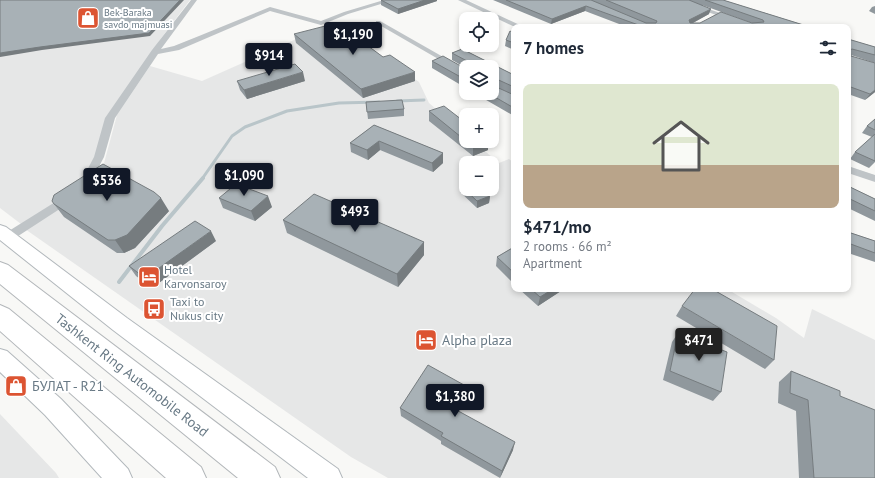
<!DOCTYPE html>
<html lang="en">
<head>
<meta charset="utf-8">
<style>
	:root { --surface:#fff; --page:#f2f2f3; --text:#1f2937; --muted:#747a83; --line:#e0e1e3; --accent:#111827 }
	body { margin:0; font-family:"PT Sans",sans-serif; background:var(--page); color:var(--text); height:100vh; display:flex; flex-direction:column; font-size:15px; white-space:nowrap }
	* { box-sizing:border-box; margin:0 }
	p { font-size:13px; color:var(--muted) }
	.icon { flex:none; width:22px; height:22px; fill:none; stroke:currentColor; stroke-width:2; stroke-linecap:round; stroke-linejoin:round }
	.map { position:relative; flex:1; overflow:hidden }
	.panel { position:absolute; left:511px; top:24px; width:340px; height:268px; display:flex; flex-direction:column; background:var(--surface); border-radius:8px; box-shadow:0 2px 6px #0003 }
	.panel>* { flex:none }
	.buttons { position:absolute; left:459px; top:12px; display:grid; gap:8px }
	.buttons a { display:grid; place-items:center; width:40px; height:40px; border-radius:8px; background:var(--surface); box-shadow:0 2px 6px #0003; font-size:20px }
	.price { position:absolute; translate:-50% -34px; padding:0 9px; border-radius:4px; background:var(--accent); color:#fff; font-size:13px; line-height:26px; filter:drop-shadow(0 1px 2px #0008) }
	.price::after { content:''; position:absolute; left:50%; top:24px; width:12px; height:9px; margin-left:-6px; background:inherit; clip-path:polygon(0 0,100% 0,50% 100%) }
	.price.selected { background:#222; color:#fff }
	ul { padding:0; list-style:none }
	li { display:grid; align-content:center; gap:8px; height:212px; padding:0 12px }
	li+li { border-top:1px solid var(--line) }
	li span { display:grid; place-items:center; height:124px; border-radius:8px; color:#555 }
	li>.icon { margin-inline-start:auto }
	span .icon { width:72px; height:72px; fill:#fffc; stroke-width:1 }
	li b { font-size:17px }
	h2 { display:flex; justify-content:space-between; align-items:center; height:48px; padding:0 12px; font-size:17px }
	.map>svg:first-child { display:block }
	.built { fill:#e6e7e7; fill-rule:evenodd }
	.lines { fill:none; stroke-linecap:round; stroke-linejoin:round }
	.stream-far1 { stroke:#b9c5c9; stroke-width:3 }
	.stream { stroke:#b9c5c9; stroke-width:4 }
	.secondary-casing { stroke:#b2b8bc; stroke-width:2 }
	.highway-casing { stroke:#b3b7ba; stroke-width:2 }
	.street { fill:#bfc4c7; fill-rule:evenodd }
	.secondary { fill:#fff; fill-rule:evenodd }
	.highway { fill:#fff; fill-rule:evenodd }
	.wall { fill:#90989d; fill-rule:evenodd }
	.shaded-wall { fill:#767c7f }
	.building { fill:#a8b1b6; stroke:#767c7f }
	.labels { text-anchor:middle; stroke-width:4; stroke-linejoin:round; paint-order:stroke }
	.far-poi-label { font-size:10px; fill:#687985; stroke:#fff; text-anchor:start }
	.poi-label { font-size:12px; fill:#687985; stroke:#fff; text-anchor:start }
	.near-poi-label { font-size:14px; fill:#687985; stroke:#fff; text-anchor:start }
	.near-street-label { font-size:14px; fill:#687985; stroke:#fff }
</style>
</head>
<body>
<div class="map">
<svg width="875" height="478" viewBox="0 0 875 478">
	<rect width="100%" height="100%" fill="#f8f8f6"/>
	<!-- built -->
	<path class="built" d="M0 0H190L162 37 107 118 95 160 72 193 21 224 0 208Z
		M323 27 344 29 419 82 429 103 466 135V141H473L499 163 509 159 514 163V289H727L776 318 804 338 812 309 875 340V478H388L351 457 25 229 100 178 117 115 150 66 202 81ZM466 163H492V189H466Z
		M0 414 56 473 59 478H0Z"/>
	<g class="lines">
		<!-- stream-far1 -->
		<path class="stream-far1" d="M397 101 424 100
			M202 179 232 136 245 127 287 111 339 103 379 102"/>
		<!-- stream -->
		<path class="stream" d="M119 282 162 226 203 178"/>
		<!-- secondary casing -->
		<g class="secondary-casing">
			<path id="secondary" d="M0 225 6 227 127 318 338 469 342 478H308L113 330 0 240Z
				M0 349 7 351 61 399 128 469 132 478H102L45 415 0 372Z"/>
		</g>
		<!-- highway casing -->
		<g class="highway-casing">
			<path id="highway" d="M0 262 8 265 275 467 280 478H238L0 284Z
				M0 305 9 309 201 467 206 478H166L0 331Z"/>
		</g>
		<!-- street -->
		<path class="street" d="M191 0H197L161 49 174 46 199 36 270 7 321 21 344 12 384 0H394L348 14 321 25 270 11 179 50 158 54 115 118 104 157 93 178 87 185H79L78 183 84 176 94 157 105 118 152 50Z
			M458 0H466L524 27H515Z
			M674 0H683L760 27H750Z
			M376 21H380L466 70V75L376 23Z
			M848 166 875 175V182L848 173Z
			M68 194 72 195 74 198 72 201 12 240 8 241 4 240 2 237 4 234Z"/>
		<!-- secondary -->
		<use href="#secondary" class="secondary"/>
		<!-- highway -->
		<use href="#highway" class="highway"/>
	</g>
	<!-- wall -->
	<path class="wall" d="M381 0H437V1L398 14 381 5Z
		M493 0H723L810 27H627L585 11 551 24ZM702 5 752 23H693L709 14Z
		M875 6V14L869 11 872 7Z
		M514 33V50L505 46 506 40Z
		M294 34 415 81 363 98 296 43Z
		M848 39 875 47V63L851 55 875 92 865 100 848 94Z
		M462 49 514 75V116L474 93H492V85L506 92 492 85V67H466V68L452 60V53Z
		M432 61 466 69V88L432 68Z
		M237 81H305L247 99 240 90Z
		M366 102 404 109V116L368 119Z
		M429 111 488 150 473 156 429 121Z
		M875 119V162L869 168 850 159 855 152 872 137 862 133 867 126Z
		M374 125 443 153V163L433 172 380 150 368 160 351 152 350 143Z
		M460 185 490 196 489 203 477 208 460 192Z
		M848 186 875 199V221L848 208Z
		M219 198 272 207 255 221 223 208Z
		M54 204 169 211 135 248 124 253H117L64 217Z
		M514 217V228L512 226Z
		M283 220 424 242V255L398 287 287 233Z
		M848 232 875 241V262L848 253Z
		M216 241 152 288 136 276 129 266Z
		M514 247V284L496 266 497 257Z
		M519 289H564L538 306Z
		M682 306 774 360 765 369 676 316Z
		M678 333 721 392 713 401 663 380 672 342Z
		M791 371 840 396 875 478H799L796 411 778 403 779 382Z
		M463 394 454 409 513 450 500 478 441 444V441L401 416 400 408Z"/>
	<!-- shaded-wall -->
	<path class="shaded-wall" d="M180 0H184L150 36 42 50 0 57V53Z
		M425 0H437V1L398 14V9Z
		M586 6 585 11 551 24 552 19Z
		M711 9 709 14 687 26 689 20Z
		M303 72 305 81 247 99 244 90Z
		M415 72V81L363 98 361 89Z
		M875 90V92L865 100 870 94Z
		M379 141 380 150 368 160 367 150Z
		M486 141H488V150L473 156V146Z
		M443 153V163L433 172 432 163Z
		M268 196 272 207 255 221 251 211Z
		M490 196 489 203 477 208V201Z
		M161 198 169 211 135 248 124 253 115 240Z
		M211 231 216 241 152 288 145 278Z
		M424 242V255L398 287 397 274Z
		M553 289H564L538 306 540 297Z
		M464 385 463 394 450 416 451 407Z
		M515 442 513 450 500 478 502 471Z"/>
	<!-- building -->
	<path class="building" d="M0 0H180L149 33 40 47 0 53Z
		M381 0H425L398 9Z
		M506 0H591L646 23H656L657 21 606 0H689L711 9 689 20 690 23H700L721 12 752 23 764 22 763 20 705 0H723L810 27H644L586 6 552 19Z
		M337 23 383 57 390 55 415 72 361 89 294 34Z
		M510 31 514 33V43L506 40Z
		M848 39 875 47V55L852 49 850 50 851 56 875 63V90L870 94 848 86Z
		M462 49 514 75V87L492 77V67H467V61L452 53Z
		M443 56 466 69V80L432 61Z
		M295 64 303 72 244 90 237 81Z
		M492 85 514 95V108L488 93H492Z
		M402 100 404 109 367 112 366 102Z
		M444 106 466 123V141L429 111Z
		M875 119V130L867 126Z
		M374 125 443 153 432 163 379 141 367 150 350 143Z
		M875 134V161L855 152Z
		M466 141H486L473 146Z
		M103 164 154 192 161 198 127 235 115 240H108L54 204 52 201 54 195Z
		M466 182V189H483L490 196 477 201 460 185Z
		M236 184 268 196 251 211 219 198Z
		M848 186 875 199V211L848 198Z
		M314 194 424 242 397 274 283 220Z
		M195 221 211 231 145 278 129 266Z
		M848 232 875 241V253L848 243Z
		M514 247V273L497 257Z
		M531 289H553L540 297Z
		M695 289H712L777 326 774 360 682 306Z
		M678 333 727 352 721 392 670 371Z
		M428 365 464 385 451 407 515 442 502 471 441 436 443 433 400 408Z
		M791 371 840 391V396L875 410V478H814L808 400 790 393Z"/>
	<!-- icons -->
	<defs>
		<g id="shop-square" transform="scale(1.15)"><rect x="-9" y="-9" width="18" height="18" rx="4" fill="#dc5432" stroke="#fff"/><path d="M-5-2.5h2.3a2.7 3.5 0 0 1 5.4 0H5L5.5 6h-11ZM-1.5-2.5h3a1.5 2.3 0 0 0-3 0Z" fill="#fff"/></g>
		<g id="hotel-square" transform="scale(1.15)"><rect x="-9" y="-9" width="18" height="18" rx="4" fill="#dc5432" stroke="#fff"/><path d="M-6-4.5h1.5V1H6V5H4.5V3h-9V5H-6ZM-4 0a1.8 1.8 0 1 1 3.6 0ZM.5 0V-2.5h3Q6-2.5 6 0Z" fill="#fff"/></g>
		<g id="bus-square" transform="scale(1.15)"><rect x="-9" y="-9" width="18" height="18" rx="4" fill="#dc5432" stroke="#fff"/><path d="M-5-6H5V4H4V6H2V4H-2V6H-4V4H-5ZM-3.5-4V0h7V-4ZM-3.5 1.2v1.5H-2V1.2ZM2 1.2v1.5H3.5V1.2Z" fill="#fff"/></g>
	</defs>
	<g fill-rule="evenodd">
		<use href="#shop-square" x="88" y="18"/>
		<use href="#hotel-square" x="149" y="277"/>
		<use href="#bus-square" x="154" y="309"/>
		<use href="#hotel-square" x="426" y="340"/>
		<use href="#shop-square" x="16" y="386"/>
	</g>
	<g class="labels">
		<!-- far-poi labels -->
		<g class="far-poi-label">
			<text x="104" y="16">Bek-Baraka<tspan x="104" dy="12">savdo majmuasi</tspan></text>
		</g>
		<!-- poi labels -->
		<g class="poi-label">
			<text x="164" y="274">Hotel<tspan x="164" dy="14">Karvonsaroy</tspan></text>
			<text x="170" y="306">Taxi to<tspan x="170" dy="14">Nukus city</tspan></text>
		</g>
		<!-- near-poi labels -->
		<g class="near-poi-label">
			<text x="442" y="345">Alpha plaza</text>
			<text x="32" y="391">БУЛАТ - R21</text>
		</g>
		<!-- near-street labels -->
		<g class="near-street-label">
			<text transform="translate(132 375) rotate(38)" y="5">Tashkent Ring Automobile Road</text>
		</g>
	</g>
</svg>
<div class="buttons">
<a><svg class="icon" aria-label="locate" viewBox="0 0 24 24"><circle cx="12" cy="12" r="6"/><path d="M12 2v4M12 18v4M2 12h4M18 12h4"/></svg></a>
<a><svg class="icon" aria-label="layers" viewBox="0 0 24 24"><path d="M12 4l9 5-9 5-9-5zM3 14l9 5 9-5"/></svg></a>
<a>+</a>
<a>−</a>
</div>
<b class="price" style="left:353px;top:56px">$1,190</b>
<b class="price" style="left:269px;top:77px">$914</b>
<b class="price" style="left:244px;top:197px">$1,090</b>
<b class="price" style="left:107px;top:202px">$536</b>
<b class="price" style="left:355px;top:233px">$493</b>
<b class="price selected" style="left:699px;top:362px">$471</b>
<b class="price" style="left:455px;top:418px">$1,380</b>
<section class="panel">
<h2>7 homes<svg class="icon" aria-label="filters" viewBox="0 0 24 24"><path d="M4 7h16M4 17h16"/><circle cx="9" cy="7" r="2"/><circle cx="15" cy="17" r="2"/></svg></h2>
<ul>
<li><span style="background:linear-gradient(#dfe7d0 65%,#b9a48a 0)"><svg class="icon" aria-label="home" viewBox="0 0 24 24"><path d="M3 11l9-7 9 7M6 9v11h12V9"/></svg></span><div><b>$471/mo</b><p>2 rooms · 66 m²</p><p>Apartment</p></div></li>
</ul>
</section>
</div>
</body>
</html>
